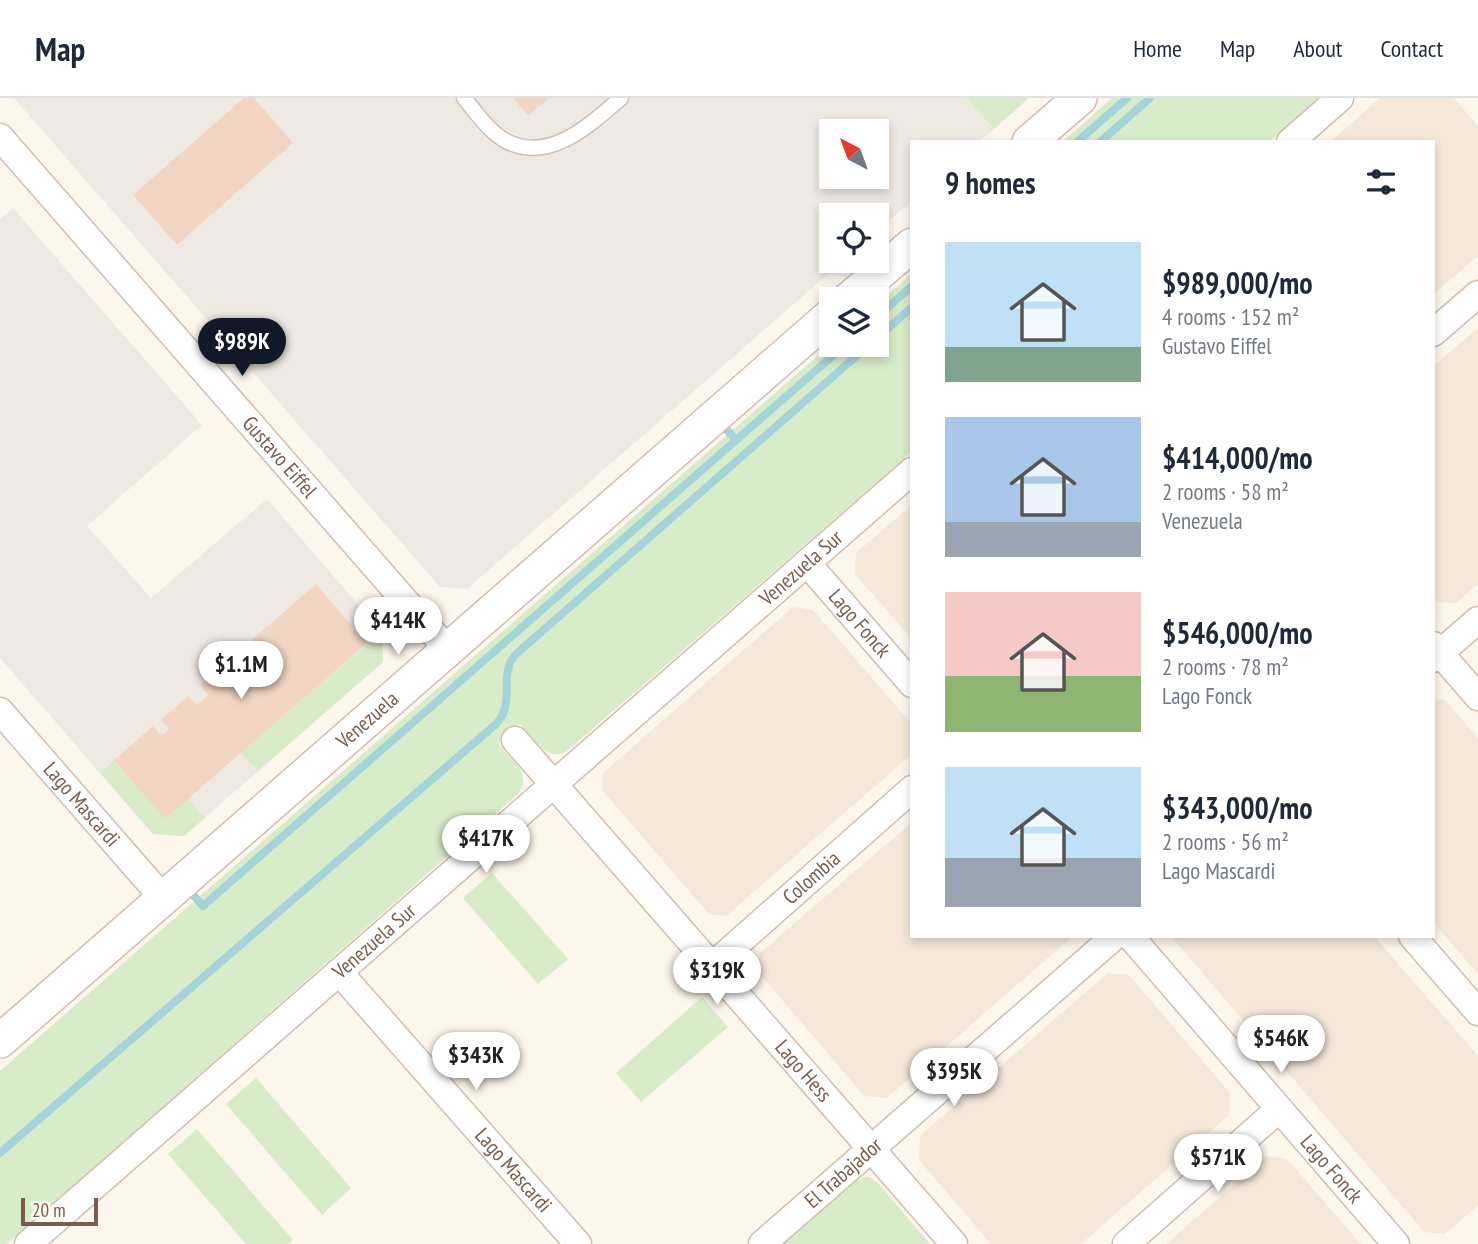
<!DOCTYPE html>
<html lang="en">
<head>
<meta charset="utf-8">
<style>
	:root { --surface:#fff; --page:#f6f6f7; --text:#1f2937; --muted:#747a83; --line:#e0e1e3; --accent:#111827 }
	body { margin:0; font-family:"PT Sans Narrow",sans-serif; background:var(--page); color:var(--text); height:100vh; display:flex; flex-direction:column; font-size:26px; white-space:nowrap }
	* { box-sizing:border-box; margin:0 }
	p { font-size:23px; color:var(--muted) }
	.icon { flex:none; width:38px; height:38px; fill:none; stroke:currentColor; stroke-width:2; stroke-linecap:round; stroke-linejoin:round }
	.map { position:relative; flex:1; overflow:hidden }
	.side { position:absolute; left:910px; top:42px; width:525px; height:798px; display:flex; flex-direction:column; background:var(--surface); border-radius:0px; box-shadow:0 4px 10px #0003 }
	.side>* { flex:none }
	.needle { width:46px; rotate:319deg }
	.tools { position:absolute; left:819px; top:21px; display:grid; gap:14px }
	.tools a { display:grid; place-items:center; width:70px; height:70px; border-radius:0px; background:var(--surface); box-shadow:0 4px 10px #0003; font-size:35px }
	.scale { position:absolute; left:21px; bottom:18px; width:77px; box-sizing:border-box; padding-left:7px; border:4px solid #7a5c4d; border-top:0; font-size:19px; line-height:24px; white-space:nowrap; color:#7a5c4d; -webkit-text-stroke:5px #fffaf3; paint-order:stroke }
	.price { position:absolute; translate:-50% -60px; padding:0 16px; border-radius:24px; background:#fff; color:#222; font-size:23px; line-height:46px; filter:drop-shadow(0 2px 4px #0008) }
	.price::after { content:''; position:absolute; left:50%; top:42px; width:21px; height:16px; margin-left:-10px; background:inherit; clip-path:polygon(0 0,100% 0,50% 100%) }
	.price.current { background:var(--accent); color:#fff }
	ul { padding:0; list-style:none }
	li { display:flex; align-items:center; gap:21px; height:175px; padding:0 35px }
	li span { display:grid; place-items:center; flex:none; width:196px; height:140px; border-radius:0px; color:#555 }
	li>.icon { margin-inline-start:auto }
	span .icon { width:84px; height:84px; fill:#fffc; stroke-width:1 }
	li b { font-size:30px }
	h2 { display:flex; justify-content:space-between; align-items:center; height:84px; padding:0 35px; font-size:30px }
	header { display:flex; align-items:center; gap:42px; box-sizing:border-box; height:98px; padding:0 35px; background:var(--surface); border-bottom:2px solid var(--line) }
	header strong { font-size:33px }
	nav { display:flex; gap:38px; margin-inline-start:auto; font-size:24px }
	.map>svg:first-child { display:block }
	.residential { fill:#f5e8da }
	.industrial { fill:#efe9e4; fill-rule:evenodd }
	.green { fill:#d8ecc9 }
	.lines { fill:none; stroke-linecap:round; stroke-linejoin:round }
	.stream { stroke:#a5d3da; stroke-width:8 }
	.building { fill:#f3d5c3 }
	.service-casing { stroke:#d1beb0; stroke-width:17 }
	.minor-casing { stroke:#d1beb0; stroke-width:29 }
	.tertiary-casing { stroke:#d1beb0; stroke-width:36 }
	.service { stroke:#fff; stroke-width:14 }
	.minor { stroke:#fff; stroke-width:26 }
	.tertiary { stroke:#fff; stroke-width:33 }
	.labels { text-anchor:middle; stroke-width:6; stroke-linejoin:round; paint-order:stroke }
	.street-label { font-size:21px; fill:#7a5c4d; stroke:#fffaf3 }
</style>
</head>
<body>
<header>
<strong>Map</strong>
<nav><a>Home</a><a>Map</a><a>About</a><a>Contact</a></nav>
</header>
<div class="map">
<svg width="1478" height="1146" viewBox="0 0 1478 1146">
	<rect width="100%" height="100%" fill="#fdf6ec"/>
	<!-- residential -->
	<path class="residential" d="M1380 0H1454L1478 28V158L1433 197V44H1330Z
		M1478 230V486L1456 505 1433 504V268Z
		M912 407V541L855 476 856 455Z
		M793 509 813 512 912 626V656L726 818 709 816 602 692 603 675Z
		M1433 601 1445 602 1478 640V876L1433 824Z
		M912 724V838H1073L887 1000 864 998 759 875V856Z
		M1171 838H1374L1478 958V1107L1445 1136 1424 1134Z
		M1108 875 1129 877 1230 995 1229 1017 1081 1146H991L919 1062 920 1038Z
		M1267 1058 1287 1061 1361 1146H1166Z"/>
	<!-- industrial -->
	<path class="industrial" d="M14 0H966L994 31 979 44H912V103L877 133V117H831V163H843L467 491 440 489ZM831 33H877V79H831Z
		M13 110 202 327 87 428 151 500 267 401 383 535V564L184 738 153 736 0 560V121Z"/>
	<!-- green -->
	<path class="green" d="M966 0H1029L994 31Z
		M1112 0H1320L1269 44H1062Z
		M912 175V354L567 653C546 665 532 640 520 626L498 645C509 660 534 676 518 696L7 1146H0V973L831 246 877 247V206Z
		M382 533 383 564 258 673 241 655Z
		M114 662 165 721 188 701 205 720 184 738 153 736 100 675Z
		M492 775 568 861 538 886 463 800Z
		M702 899 728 929 641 1004 616 975Z
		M256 980 351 1090 322 1117 226 1006Z
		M197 1031 293 1142 288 1146H246L168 1056Z
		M863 1079H869L878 1085 930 1146H781L853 1083Z"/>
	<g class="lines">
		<!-- stream -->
		<path class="stream" d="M1077 44 1127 0
			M1100 44 1150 0
			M877 219 912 188
			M877 240 912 209
			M719 323 736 342
			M186 789 203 808 845 247
			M0 1055 496 626C516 606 498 577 515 557L869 247"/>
	</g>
	<!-- building -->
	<path class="building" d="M244 0H254L293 45 177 147 133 97Z
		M513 0H549L528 18Z
		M316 486 367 545 165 721 114 662 153 628 162 638 169 631 161 622 188 598 197 607 208 597 200 587Z"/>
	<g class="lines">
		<!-- service casing -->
		<g class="service-casing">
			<path id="service" d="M464 0C476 14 489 34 506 43 549 66 591 26 621 0"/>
		</g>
		<!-- minor casing -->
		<g class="minor-casing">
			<g id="minor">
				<path id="s1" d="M0 39 448 552"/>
				<path d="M1290 44 1340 0"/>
				<path d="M1433 235 1478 196"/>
				<path id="s2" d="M807 465 912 586"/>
				<path d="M1433 547 1478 599"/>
				<path d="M1433 561 1478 522"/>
				<path id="s3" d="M0 613 163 800"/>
				<path id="s4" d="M515 642 954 1146"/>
				<path id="s5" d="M1130 838 1396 1146"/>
				<path d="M1412 838 1478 914"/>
				<path id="s6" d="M712 868 912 691"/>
				<path id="s7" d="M339 874 578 1146"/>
				<path id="s8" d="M28 1146 912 373"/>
				<path id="s9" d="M762 1146 1115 838"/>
				<path d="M1126 1146 1279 1011"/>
			</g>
		</g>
		<!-- tertiary casing -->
		<g class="tertiary-casing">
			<g id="tertiary">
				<path d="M1029 44 1080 0"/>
				<path d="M849 201 912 147"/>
				<path id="s10" d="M0 943 831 217"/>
			</g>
		</g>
		<!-- service -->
		<use href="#service" class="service"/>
		<!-- minor -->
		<use href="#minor" class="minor"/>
		<!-- tertiary -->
		<use href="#tertiary" class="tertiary"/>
	</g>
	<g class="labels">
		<!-- street labels -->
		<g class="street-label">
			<text dy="7" stroke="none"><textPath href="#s1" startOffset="425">Gustavo Eiffel</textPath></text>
			<text dy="7" stroke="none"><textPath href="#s8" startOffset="1027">Venezuela Sur</textPath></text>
			<text dy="7" stroke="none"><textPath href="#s2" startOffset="80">Lago Fonck</textPath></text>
			<text dy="7" stroke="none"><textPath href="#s10" startOffset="488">Venezuela</textPath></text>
			<text dy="7" stroke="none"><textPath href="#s3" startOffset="124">Lago Mascardi</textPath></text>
			<text dy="7" stroke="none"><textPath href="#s6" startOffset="133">Colombia</textPath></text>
			<text dy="7" stroke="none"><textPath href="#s8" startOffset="460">Venezuela Sur</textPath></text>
			<text dy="7" stroke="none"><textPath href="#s4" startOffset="439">Lago Hess</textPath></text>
			<text dy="7" stroke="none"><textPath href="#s5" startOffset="308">Lago Fonck</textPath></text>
			<text dy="7" stroke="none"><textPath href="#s7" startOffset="264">Lago Mascardi</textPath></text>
			<text dy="7" stroke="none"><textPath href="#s9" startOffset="108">El Trabajador</textPath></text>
		</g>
	</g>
</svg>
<div class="tools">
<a><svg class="needle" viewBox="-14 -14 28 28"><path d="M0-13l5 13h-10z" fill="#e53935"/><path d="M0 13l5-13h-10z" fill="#747a83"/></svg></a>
<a><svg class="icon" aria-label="locate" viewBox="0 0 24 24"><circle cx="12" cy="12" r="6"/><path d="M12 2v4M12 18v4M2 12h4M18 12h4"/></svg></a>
<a><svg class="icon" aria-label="layers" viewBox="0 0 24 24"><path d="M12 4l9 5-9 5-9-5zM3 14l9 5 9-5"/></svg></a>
</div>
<div class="scale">20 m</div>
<b class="price current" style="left:242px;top:280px">$989K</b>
<b class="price" style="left:398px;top:559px">$414K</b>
<b class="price" style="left:241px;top:603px">$1.1M</b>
<b class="price" style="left:486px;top:777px">$417K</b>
<b class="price" style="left:717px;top:909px">$319K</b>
<b class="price" style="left:1281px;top:977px">$546K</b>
<b class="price" style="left:476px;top:994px">$343K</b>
<b class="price" style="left:954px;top:1010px">$395K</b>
<b class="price" style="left:1218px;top:1096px">$571K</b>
<section class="side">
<h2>9 homes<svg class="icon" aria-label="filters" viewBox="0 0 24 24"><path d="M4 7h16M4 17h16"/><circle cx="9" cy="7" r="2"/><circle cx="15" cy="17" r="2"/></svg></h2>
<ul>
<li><span style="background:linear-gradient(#bfe0f5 75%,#7fa58c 0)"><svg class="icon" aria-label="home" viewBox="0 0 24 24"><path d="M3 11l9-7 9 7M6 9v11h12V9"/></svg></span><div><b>$989,000/mo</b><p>4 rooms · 152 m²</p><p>Gustavo Eiffel</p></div></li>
<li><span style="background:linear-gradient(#a9c7e8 75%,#9aa5b1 0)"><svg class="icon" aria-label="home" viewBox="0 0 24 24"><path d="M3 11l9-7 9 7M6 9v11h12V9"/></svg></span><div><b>$414,000/mo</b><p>2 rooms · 58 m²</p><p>Venezuela</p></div></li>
<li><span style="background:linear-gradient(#f6c9c9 60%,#8fb573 0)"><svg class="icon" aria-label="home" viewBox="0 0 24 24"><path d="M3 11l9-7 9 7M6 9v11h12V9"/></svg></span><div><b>$546,000/mo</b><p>2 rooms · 78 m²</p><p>Lago Fonck</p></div></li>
<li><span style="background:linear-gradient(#bfe0f5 65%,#9aa5b1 0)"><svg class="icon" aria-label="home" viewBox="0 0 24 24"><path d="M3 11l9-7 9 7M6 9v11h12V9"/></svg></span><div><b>$343,000/mo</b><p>2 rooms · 56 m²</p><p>Lago Mascardi</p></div></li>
</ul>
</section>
</div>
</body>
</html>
